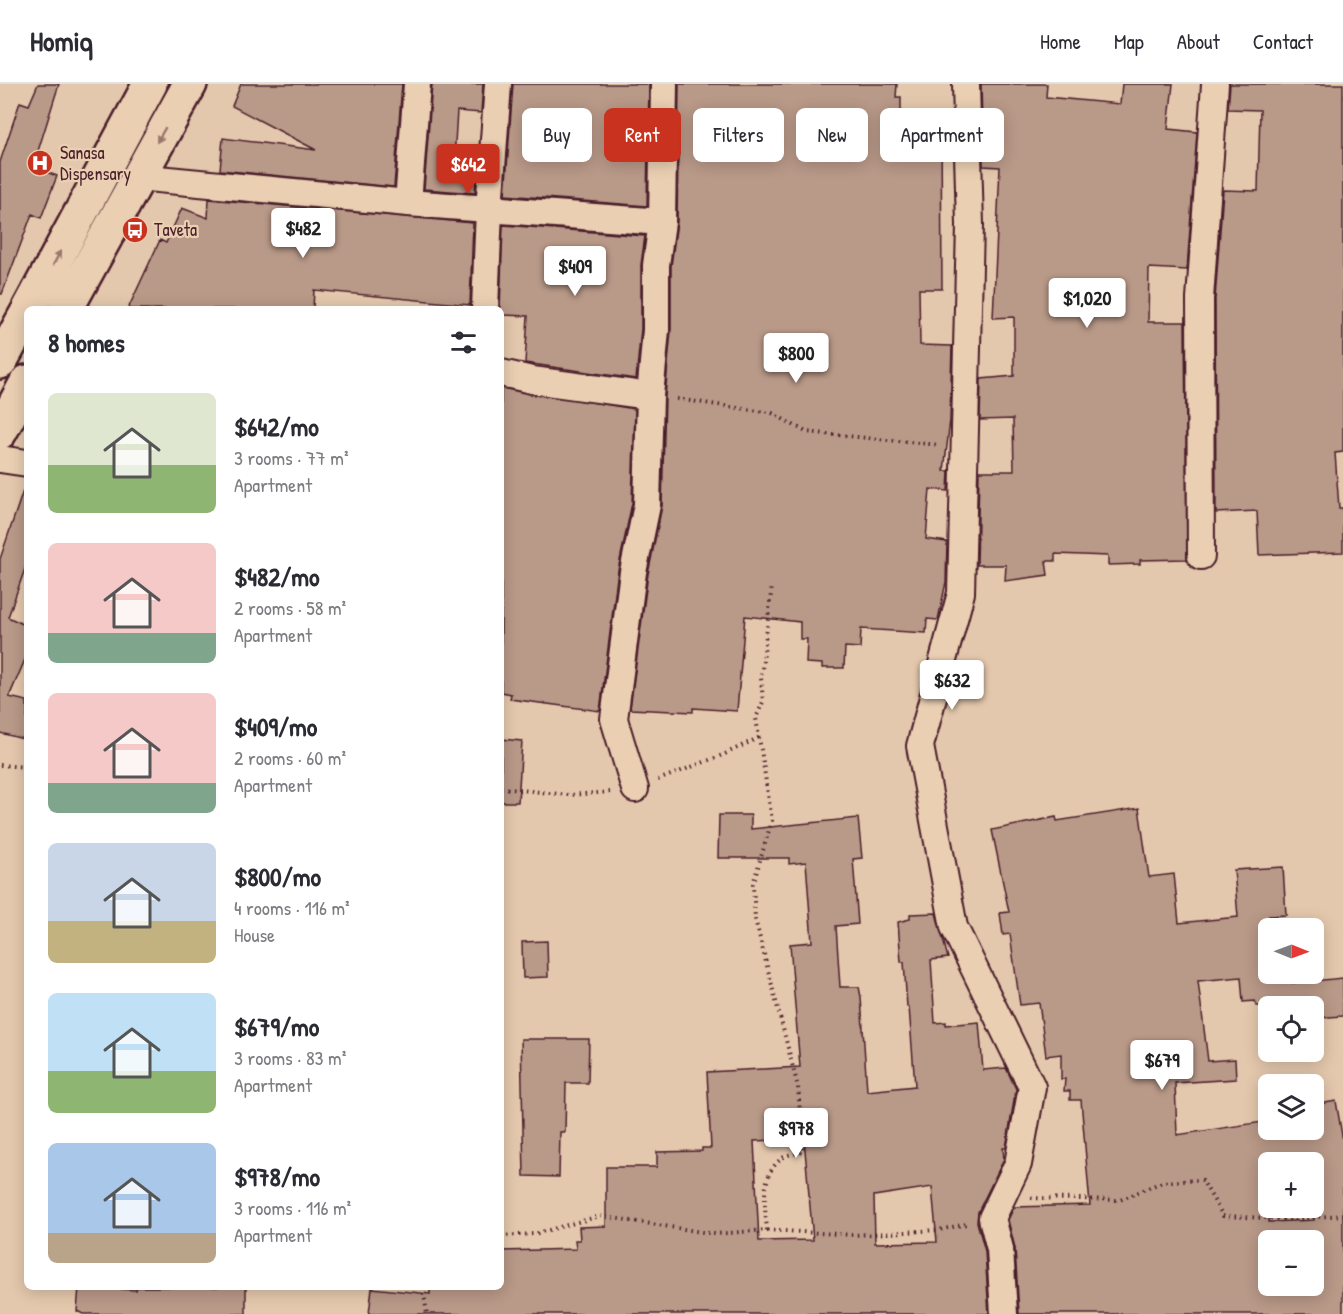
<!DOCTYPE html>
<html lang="en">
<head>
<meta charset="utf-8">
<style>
	:root { --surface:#fff; --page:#f2f2f3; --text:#2b2b33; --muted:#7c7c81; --line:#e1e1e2; --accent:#c8321e }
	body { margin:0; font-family:"Patrick Hand",sans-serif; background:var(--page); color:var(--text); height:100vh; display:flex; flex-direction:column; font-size:22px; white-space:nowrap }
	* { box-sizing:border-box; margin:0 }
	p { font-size:20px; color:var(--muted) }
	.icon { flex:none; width:33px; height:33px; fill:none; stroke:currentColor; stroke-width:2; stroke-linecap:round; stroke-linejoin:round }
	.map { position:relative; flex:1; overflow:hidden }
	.side { position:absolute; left:24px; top:222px; width:480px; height:984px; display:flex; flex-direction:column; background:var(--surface); border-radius:9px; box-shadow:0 3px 15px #0003 }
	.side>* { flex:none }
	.top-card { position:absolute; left:522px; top:24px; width:570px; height:54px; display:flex; gap:12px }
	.needle { width:39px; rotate:91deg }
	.tools { position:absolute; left:1258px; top:834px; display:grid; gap:12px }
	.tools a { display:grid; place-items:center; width:66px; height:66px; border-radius:9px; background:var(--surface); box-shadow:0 3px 15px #0003; font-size:30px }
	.price { position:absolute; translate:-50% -51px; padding:0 14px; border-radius:6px; background:#fff; color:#222; font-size:20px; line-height:39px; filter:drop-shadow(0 2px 3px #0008) }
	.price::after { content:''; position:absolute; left:50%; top:36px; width:18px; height:14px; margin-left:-9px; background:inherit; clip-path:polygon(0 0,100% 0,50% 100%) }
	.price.current { background:var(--accent); color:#fff }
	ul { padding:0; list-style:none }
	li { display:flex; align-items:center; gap:18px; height:150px; padding:0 24px }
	li span { display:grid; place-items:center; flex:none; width:168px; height:120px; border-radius:9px; color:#555 }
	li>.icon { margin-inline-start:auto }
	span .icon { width:72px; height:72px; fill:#fffc; stroke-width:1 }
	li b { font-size:26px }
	h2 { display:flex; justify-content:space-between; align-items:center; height:72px; padding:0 24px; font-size:26px }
	.pill { padding:0 21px; border-radius:9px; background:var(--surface); box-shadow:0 3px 15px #0003; font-size:21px; line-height:54px }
	.pill.current { background:var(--accent); color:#fff }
	header { display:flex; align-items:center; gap:36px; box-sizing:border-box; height:84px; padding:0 30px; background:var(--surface); border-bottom:2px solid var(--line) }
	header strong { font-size:28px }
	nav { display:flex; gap:33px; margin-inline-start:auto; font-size:21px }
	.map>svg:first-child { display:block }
	.building { fill:#b99988; stroke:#4a1f2b; stroke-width:1.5; fill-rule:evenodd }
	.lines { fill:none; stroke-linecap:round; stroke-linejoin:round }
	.minor-casing { stroke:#4a1f2b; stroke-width:30 }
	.primary-casing { stroke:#4a1f2b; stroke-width:38 }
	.path { stroke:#4a1f2b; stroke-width:4; stroke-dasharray:1.5 4.5; stroke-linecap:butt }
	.minor { stroke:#eacfb2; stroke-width:26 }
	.primary { stroke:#eacfb2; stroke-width:33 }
	.oneway { fill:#9a776e }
	.labels { text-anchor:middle; stroke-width:4.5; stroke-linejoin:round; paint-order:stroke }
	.poi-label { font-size:18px; fill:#4a1f2b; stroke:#eacfb2; text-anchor:start }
</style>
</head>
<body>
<header>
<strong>Homiq</strong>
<nav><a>Home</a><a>Map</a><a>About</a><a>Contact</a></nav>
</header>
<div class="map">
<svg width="1343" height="1230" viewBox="0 0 1343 1230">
	<rect width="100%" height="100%" fill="#e4c8ad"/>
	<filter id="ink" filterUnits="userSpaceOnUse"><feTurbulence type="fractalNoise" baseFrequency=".0167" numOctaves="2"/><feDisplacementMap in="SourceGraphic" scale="12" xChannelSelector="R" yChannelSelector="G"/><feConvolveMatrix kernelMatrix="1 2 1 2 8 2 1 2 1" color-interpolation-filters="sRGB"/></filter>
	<g filter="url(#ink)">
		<!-- building -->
		<path class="building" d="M38 0H59L33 83 57 92 41 134 32 130 2 210H0V78L20 18 29 21Z
			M241 0H402L394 103 220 86 223 54 316 66 232 22Z
			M432 0H483L481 29 457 27 454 75 477 77 475 109 424 105Z
			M513 0H649L647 122 505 111Z
			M679 0H897L896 13H901V39H941L942 205H919L920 261 952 262 950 336 944 387H949L948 407 930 405 926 455 947 458 946 498 938 536 927 535 926 549 861 545 860 564 845 563 844 584H822V580L806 579 807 555H800V538L745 532 737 627 693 624V628L630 625 648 490 662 422 665 313 671 246V182L677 138Z
			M981 0H1047L1046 13 1120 20 1122 0H1173L1168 45 1197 48 1187 186 1149 184 1148 238H1185L1187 475 1140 476V480L1108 481V472L1055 470V477H1046L1048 491 1005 497 1006 481H977L979 387H1014L1013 335 980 336 981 295 1014 292V233L993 234 1000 83 983 82Z
			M1230 0H1343V368L1335 369 1339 424H1343V468L1259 471 1257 427 1216 429 1215 215 1223 106 1258 107 1260 26 1228 25Z
			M209 115 473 139 470 221 314 206 313 225H128L160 156 166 159 182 124 208 134Z
			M503 141 645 152 641 181V245L636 295 525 279 528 232 502 231 500 225Z
			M501 304 635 325 632 419 618 486 600 627 510 615 511 610 501 608Z
			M23 407 27 408V479L8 533 27 542V571L9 613 27 617V656L0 649V475Z
			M501 655 522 657 518 718H501Z
			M1139 724 1149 793 1174 790 1179 839 1238 833 1234 786 1283 783 1286 831 1269 832V890H1291L1292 899 1343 894V932L1314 934V922H1256L1255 917 1243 918 1241 893 1198 897 1208 977 1235 975 1236 995 1175 999 1177 1051 1269 1037V1046H1314V1021L1336 1017 1343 1057V1230H1019L1015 1164 1008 1136 1014 1123 1090 1121 1081 1016H1070V1007H1064L1065 995H1061V970L1046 972 1039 919 1020 921 1010 850 1003 851 1000 829 1009 828 992 746 1056 733 1057 737ZM1269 1078H1314V1136L1269 1138ZM1269 1156H1314V1202H1269Z
			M719 731H751V745L858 734 862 774 853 775 858 840 836 842 840 903H859L861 913 867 1007 915 1002 909 923H907L904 878H901L898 838 910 835V830L936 829 948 874 931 876 935 939 946 938V941L979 938 983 986 1006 984 1016 1005 1006 1064H1003L1004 1075 978 1128 977 1138 985 1167 989 1230H369L372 1204 430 1210V1203H501V1167L576 1165 575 1156H580L579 1143 606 1142V1083H657V1068L702 1067V1064H711L707 988 800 983 790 860 812 858 806 778 789 780V774H718ZM804 1055 813 1156 759 1157 754 1057ZM932 1103 937 1158 875 1159 874 1112Z
			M547 857 548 893 523 894 522 858Z
			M521 955H589L588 999H566L565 1048H560L559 1093 524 1092Z
			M79 1203 136 1206 137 1203H246V1230H83L77 1227Z"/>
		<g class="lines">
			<!-- minor casing -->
			<g class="minor-casing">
				<path id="minor" d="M966 0 970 141 961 509 920 662 954 843 1032 1003 1018 1080 992 1134 1000 1165 1004 1230
					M137 93 408 119 417 0
					M408 119 662 138
					M485 225 489 125 498 0
					M501 289 532 296 650 312
					M0 375 27 379
					M1201 472 1200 215 1215 0
					M635 705 614 635 633 488 647 421 650 312 656 246V181L662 138 664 0"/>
			</g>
			<!-- primary casing -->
			<g class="primary-casing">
				<path id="primary" d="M29 225 150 0
					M66 225 190 0
					M0 278 27 229
					M0 348 27 298"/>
			</g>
			<!-- path -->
			<path class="path" d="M677 315 772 329 806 348 939 361
				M0 681 27 683
				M658 696 725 670 760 653
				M501 704 569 711 611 708
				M1031 1114 1120 1116 1162 1098 1202 1096 1223 1132 1289 1135 1343 1131
				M767 1146C765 1122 759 1089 784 1073 789 1070 797 1069 803 1068L798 1003 755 835 753 800 772 736 756 634 763 618 761 594 772 501
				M501 1152 534 1150 600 1132 715 1150 767 1146 854 1151 939 1146 966 1140
				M423 1203 427 1230"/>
			<!-- minor -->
			<use href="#minor" class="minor"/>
			<!-- primary -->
			<use href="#primary" class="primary"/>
		</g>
		<!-- one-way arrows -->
		<defs><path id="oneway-solid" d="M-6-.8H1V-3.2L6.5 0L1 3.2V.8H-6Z" transform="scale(1.5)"/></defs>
		<g class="oneway">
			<use href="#oneway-solid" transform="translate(161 51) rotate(120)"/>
			<use href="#oneway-solid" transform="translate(57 174) rotate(-61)"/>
		</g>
	</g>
	<!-- icons -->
	<defs>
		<g id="hospital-disc" transform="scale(1.35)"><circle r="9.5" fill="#c8321e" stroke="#eacfb2"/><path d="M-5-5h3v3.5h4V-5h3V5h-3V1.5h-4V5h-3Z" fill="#fff"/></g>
		<g id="bus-disc" transform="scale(1.35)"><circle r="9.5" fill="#c8321e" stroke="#eacfb2"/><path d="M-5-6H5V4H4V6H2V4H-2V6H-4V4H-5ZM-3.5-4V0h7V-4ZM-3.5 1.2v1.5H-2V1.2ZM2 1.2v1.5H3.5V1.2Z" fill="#fff"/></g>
	</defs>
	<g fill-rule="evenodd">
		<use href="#hospital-disc" x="40" y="79"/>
		<use href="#bus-disc" x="135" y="146"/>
	</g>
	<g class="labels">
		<!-- poi labels -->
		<g class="poi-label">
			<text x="60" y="75">Sanasa<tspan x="60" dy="21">Dispensary</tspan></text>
			<text x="154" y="152">Taveta</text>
		</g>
	</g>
</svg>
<div class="tools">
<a><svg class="needle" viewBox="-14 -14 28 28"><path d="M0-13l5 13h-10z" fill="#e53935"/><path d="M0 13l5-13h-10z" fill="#7c7c81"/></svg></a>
<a><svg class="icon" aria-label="locate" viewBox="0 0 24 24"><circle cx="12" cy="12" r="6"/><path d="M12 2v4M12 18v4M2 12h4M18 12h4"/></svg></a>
<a><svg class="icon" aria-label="layers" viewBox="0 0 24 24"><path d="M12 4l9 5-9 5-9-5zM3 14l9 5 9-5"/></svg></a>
<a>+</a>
<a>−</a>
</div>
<b class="price current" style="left:468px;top:111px">$642</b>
<b class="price" style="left:303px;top:175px">$482</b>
<b class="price" style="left:575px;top:213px">$409</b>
<b class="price" style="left:1087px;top:245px">$1,020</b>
<b class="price" style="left:796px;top:300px">$800</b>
<b class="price" style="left:952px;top:627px">$632</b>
<b class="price" style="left:1162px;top:1007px">$679</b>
<b class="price" style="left:796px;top:1075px">$978</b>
<div class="top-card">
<a class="pill">Buy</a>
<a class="pill current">Rent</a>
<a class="pill">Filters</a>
<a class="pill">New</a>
<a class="pill">Apartment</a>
</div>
<section class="side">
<h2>8 homes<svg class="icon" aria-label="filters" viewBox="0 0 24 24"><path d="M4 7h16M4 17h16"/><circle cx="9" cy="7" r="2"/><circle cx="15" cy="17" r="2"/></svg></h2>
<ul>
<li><span style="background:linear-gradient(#dfe7d0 60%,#8fb573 0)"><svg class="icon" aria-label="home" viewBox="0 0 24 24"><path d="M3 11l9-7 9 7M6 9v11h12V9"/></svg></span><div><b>$642/mo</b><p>3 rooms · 77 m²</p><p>Apartment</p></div></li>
<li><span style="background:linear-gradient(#f6c9c9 75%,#7fa58c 0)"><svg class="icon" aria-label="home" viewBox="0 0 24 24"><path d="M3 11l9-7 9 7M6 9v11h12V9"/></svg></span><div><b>$482/mo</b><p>2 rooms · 58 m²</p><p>Apartment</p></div></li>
<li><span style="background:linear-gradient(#f6c9c9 75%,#7fa58c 0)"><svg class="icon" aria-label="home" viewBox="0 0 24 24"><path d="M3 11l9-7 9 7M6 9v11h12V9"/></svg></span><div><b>$409/mo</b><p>2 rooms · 60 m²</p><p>Apartment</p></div></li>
<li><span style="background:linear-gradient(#c9d6e8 65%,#c2b280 0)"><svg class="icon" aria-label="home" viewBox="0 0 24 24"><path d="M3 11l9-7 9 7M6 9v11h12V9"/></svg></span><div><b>$800/mo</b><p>4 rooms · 116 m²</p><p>House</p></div></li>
<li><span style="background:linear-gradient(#bfe0f5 65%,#8fb573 0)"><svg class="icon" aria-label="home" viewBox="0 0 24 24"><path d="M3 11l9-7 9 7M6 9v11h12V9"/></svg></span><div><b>$679/mo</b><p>3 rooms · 83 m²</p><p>Apartment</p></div></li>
<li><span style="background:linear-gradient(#a9c7e8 75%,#b9a48a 0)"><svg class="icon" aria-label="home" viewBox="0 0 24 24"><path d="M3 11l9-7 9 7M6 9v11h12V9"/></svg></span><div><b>$978/mo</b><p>3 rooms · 116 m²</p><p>Apartment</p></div></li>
</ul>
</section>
</div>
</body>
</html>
